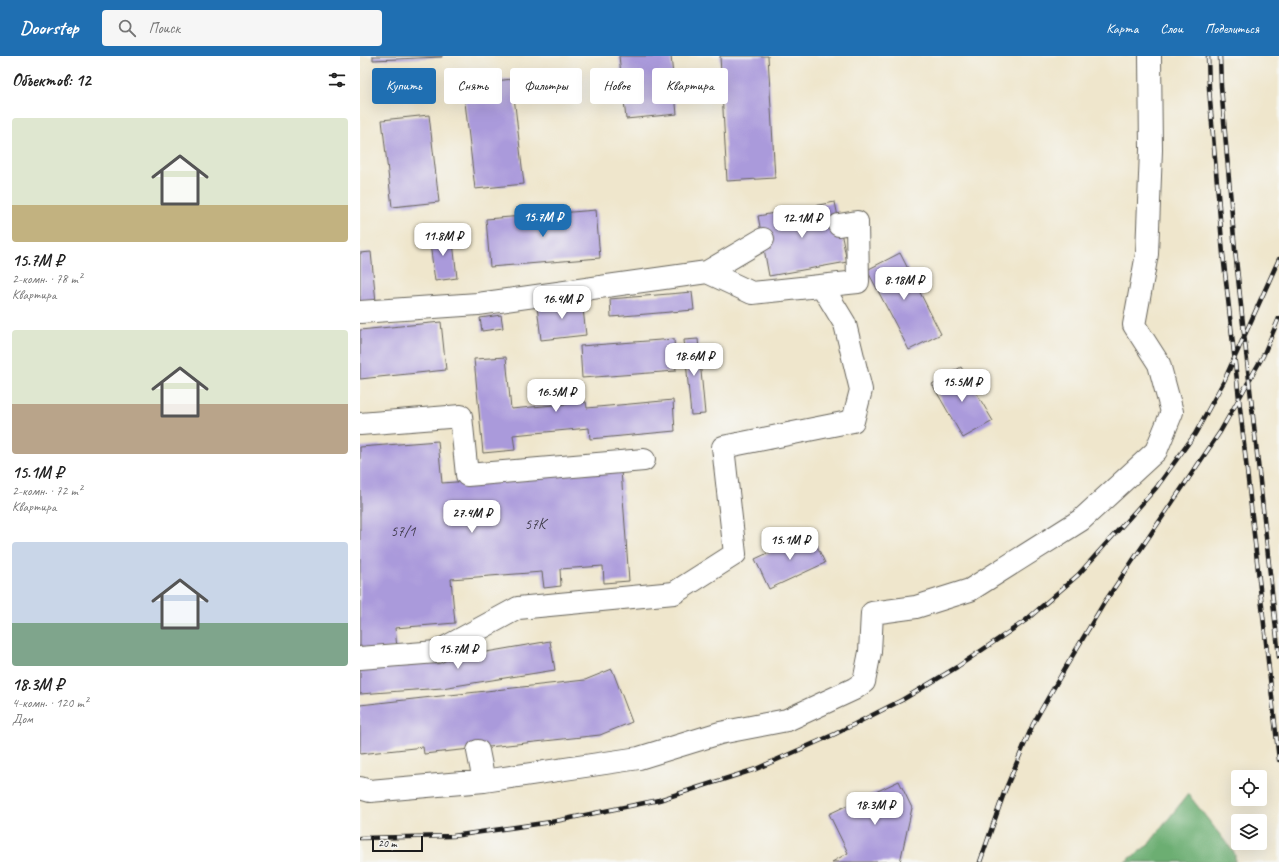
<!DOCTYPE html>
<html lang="ru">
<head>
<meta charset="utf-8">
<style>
	:root { --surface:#fff; --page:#f6f6f6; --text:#222; --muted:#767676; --accent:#1f6fb2 }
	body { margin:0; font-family:Caveat,sans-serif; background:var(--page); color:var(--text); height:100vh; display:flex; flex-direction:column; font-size:15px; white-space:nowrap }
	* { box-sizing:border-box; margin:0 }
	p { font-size:13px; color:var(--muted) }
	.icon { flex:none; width:22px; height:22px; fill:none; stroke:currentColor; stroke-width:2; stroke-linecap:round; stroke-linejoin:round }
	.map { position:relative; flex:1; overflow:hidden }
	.side { display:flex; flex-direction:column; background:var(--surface); width:360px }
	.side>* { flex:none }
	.banner { position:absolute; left:12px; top:12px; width:380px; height:36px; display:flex; gap:8px }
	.fabs { position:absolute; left:871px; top:714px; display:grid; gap:8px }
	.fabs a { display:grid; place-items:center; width:36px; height:36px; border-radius:4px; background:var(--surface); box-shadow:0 4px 16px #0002; font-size:20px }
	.scale { position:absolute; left:12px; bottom:10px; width:51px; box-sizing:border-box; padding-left:4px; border:2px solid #1c1c1c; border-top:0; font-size:11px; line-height:14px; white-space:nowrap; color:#1c1c1c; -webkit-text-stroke:3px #f6f6f2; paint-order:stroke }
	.price { position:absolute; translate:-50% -34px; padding:0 9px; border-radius:8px; background:#fff; color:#222; font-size:13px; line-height:26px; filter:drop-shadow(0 1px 2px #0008) }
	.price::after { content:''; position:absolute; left:50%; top:24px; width:12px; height:9px; margin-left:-6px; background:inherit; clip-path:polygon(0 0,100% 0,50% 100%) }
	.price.current { background:var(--accent); color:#fff }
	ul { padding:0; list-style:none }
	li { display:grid; align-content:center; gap:8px; height:212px; padding:0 12px }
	li span { display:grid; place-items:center; height:124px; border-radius:4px; color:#555 }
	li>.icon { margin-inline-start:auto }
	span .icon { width:72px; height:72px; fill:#fffc; stroke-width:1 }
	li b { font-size:17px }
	h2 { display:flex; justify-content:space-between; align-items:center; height:48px; padding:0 12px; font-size:17px }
	.pill { padding:0 14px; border-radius:4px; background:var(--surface); box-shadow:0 4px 16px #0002; font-size:14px; line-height:36px }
	.pill.current { background:var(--accent); color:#fff }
	header { display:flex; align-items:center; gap:24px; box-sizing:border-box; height:56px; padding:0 20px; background:var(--accent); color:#fff }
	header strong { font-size:19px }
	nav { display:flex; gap:22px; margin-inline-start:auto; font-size:14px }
	.search { width:280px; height:36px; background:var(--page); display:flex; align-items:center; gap:10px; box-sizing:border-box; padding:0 14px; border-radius:4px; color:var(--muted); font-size:15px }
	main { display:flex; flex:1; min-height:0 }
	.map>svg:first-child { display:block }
	.forest { fill:#6cae72; stroke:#446547 }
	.building { fill:#aa9adb }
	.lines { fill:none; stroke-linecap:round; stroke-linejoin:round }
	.minor-casing { stroke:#66635a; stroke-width:24 }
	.minor { stroke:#fff; stroke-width:22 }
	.rail-casing { stroke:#1c1c1c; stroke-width:4.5 }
	.rail { stroke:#f6f6f2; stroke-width:3; stroke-dasharray:9; stroke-linecap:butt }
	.labels { text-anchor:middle; stroke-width:4; stroke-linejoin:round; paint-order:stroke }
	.number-label { font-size:15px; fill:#403c4c }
</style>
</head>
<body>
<header>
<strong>Doorstep</strong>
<div class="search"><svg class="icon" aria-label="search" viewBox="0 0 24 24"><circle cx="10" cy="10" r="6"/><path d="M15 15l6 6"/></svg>Поиск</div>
<nav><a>Карта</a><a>Слои</a><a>Поделиться</a></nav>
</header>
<main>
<section class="side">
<h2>Объектов: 12<svg class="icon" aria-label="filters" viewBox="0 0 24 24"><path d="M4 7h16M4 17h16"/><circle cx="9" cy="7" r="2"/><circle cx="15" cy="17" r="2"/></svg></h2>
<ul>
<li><span style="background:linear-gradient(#dfe7d0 70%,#c2b280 0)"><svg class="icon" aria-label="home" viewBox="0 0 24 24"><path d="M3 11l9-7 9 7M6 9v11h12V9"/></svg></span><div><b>15.7M ₽</b><p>2-комн. · 78 m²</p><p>Квартира</p></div></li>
<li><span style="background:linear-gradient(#dfe7d0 60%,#b9a48a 0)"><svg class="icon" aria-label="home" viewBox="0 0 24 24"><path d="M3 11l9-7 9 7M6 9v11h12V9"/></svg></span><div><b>15.1M ₽</b><p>2-комн. · 72 m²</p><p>Квартира</p></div></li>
<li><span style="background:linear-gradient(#c9d6e8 65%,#7fa58c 0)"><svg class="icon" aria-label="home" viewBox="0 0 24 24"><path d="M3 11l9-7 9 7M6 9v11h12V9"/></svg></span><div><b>18.3M ₽</b><p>4-комн. · 120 m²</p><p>Дом</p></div></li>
</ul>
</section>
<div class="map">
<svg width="919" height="806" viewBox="0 0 919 806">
	<rect width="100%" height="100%" fill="#f6f6f2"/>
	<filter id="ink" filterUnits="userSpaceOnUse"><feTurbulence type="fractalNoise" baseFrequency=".025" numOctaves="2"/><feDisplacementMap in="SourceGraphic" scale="8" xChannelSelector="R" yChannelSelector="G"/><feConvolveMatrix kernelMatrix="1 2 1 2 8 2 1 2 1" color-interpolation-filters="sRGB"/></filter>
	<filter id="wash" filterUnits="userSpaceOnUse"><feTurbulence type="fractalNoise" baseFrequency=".012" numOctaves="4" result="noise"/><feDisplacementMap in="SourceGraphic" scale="16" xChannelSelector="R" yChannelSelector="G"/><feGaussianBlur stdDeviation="0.9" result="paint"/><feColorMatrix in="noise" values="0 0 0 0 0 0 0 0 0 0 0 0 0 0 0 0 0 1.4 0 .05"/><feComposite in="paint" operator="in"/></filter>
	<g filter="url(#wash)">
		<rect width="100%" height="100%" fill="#efe6cc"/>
		<!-- forest -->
		<path class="forest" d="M828 738 875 798V806H765L788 789Z"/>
		<g id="blocks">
			<!-- building -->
			<path class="building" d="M13 0H82V1L13 4Z
				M259 0H311L317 58 266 63Z
				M360 0H408L415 122 367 125Z
				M152 23 164 128 115 133 103 29Z
				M69 59 79 146 32 151 22 64Z
				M475 146 487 206 409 220 398 160Z
				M236 154 240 202 130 211 126 163Z
				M92 177 97 222 75 225 69 180Z
				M11 196 16 246 0 247V197Z
				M540 197 581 278 549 294 507 214Z
				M332 236 334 254 251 261 250 243Z
				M222 244 226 279 181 284 177 250Z
				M141 259 143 272 122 275 120 262Z
				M81 266 86 314 0 323V274Z
				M314 283 316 315 222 322 220 290Z
				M338 283 345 358 331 359 324 284Z
				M146 301 151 353 226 346 227 352 313 344 315 375 230 383 229 372 153 379 155 394 123 397 114 303Z
				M601 311 633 365 603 382 572 328Z
				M78 385 82 427 261 414 269 525 244 527 243 510 200 513 201 530 184 532 182 516 91 523 95 567 35 572 37 592 0 596V391Z
				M451 477 465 507 409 533 395 503Z
				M190 585 195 614 82 632 0 638V611L80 604Z
				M252 613 272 666 240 679 64 698 63 691 0 698V649L225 624Z
				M539 725 552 752 540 806H472L488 797 469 758Z"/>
		</g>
	</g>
	<g filter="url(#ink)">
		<use href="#blocks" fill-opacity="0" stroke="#66635a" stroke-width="1"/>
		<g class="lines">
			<!-- minor casing -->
			<g class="minor-casing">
				<path id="minor" d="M347 216 392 237 498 226 497 166 479 169
					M0 256 118 248 347 216 403 183
					M0 368 101 360 107 419 284 404
					M0 602 77 596 158 552 314 537 375 498 363 391 493 365 501 334 485 268 462 230
					M118 695 124 725
					M0 732 10 735 124 725 279 702 360 677 427 664 494 633 504 626 510 596 512 557 556 551 610 534 721 464 796 395 812 356 799 308 774 269 787 198 791 94 790 0"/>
			</g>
			<!-- minor -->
			<use href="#minor" class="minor"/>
			<!-- rail casing -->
			<g class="rail-casing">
				<path id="rail" d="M848 0 849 32 863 198 919 704
					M860 0 861 30 875 194 919 601
					M0 782 93 780 191 766 299 744 396 713 475 678 542 644 597 611 665 565 718 519 796 432 835 378 864 325 919 203
					M620 806 644 737 673 668 704 614 744 547 860 376 903 300 919 262"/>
			</g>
			<!-- rail -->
			<use href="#rail" class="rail"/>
		</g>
	</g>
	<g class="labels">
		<!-- number labels -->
		<g class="number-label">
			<text x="175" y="473">57К</text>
			<text x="43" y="480">57/1</text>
		</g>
	</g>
</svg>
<div class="fabs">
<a><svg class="icon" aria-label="locate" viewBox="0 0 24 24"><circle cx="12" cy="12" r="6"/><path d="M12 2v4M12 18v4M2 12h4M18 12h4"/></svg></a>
<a><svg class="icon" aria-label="layers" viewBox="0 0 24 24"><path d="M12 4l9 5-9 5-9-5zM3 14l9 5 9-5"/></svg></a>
</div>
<div class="scale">20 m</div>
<b class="price current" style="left:183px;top:182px">15.7M ₽</b>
<b class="price" style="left:442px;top:183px">12.1M ₽</b>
<b class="price" style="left:83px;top:201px">11.8M ₽</b>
<b class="price" style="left:544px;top:245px">8.18M ₽</b>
<b class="price" style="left:202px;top:264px">16.4M ₽</b>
<b class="price" style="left:334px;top:321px">18.6M ₽</b>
<b class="price" style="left:602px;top:347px">15.5M ₽</b>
<b class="price" style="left:196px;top:357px">16.5M ₽</b>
<b class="price" style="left:112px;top:478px">27.4M ₽</b>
<b class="price" style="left:430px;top:505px">15.1M ₽</b>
<b class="price" style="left:98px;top:614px">15.7M ₽</b>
<b class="price" style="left:515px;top:770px">18.3M ₽</b>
<div class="banner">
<a class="pill current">Купить</a>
<a class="pill">Снять</a>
<a class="pill">Фильтры</a>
<a class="pill">Новое</a>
<a class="pill">Квартира</a>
</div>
</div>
</main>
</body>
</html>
